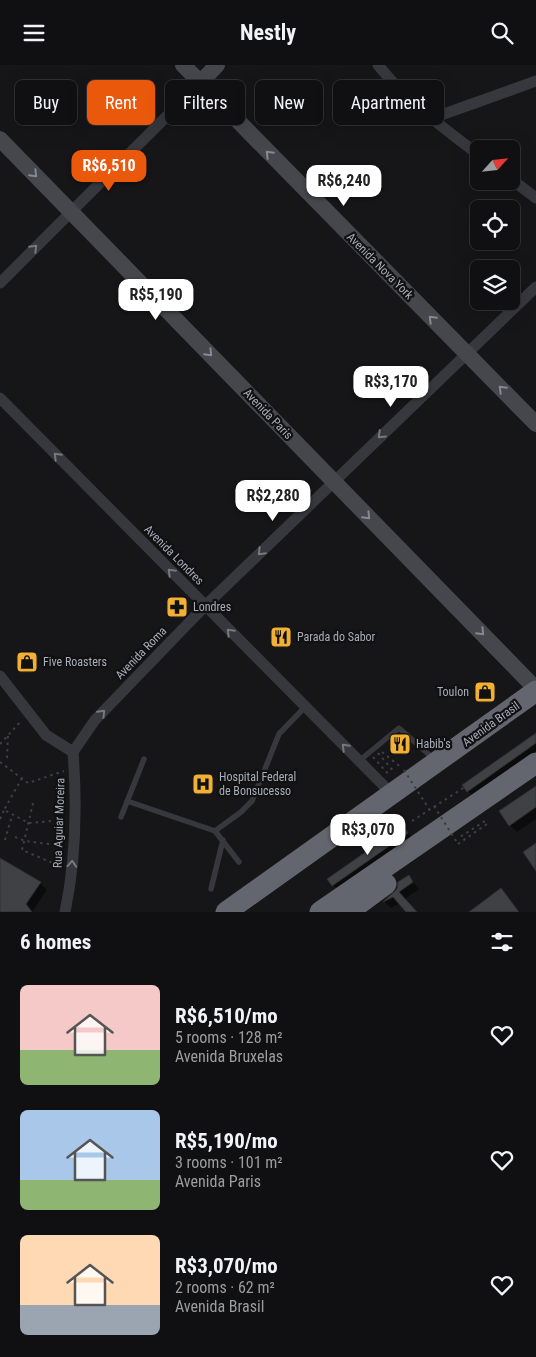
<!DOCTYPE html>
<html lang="en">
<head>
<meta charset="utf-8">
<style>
	:root { --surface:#101012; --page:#19191b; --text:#f1f3f6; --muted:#9c9d9f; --line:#303032; --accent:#ea580c }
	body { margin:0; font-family:"Roboto Condensed",sans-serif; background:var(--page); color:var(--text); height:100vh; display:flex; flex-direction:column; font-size:19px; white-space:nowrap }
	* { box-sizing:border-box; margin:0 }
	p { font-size:16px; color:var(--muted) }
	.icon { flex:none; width:28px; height:28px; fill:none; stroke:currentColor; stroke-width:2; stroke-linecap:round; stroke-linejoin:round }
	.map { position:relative; height:847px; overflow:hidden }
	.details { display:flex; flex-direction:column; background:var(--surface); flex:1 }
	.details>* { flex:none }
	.banner { position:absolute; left:15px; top:15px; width:506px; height:45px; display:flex; gap:10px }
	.needle { width:32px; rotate:63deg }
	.tools { position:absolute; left:470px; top:75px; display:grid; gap:10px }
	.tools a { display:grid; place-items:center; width:50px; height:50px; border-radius:8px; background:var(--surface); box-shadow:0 5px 20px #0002,0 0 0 1px var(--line); font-size:25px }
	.price { position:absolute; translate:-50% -42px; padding:0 11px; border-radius:10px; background:#fff; color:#222; font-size:16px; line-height:32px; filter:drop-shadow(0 1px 2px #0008) }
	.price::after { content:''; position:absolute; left:50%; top:30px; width:15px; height:11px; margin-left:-8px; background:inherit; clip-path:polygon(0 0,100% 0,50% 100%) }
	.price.active { background:var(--accent); color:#fff }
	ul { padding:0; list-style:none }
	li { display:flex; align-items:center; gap:15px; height:125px; padding:0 20px }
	li span { display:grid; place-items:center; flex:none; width:140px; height:100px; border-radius:8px; color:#555 }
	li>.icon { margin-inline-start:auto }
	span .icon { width:60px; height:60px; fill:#fffc; stroke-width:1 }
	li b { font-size:21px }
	h2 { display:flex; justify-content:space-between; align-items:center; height:60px; padding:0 20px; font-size:21px }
	.tag { padding:0 18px; border-radius:8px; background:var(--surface); box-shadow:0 5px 20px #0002,0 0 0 1px var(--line); font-size:18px; line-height:45px }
	.tag.active { background:var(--accent); color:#fff }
	header { display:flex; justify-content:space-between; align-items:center; height:65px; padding:0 20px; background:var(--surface); font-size:22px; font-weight:700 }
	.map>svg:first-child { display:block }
	.shadow { fill:#0007 }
	.building { fill:#404145; stroke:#303034 }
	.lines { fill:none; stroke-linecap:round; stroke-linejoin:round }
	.path { stroke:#3d3f44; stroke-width:2; stroke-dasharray:2.5 4; stroke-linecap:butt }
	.lane { stroke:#37383d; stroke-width:5.5 }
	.street { stroke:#37383d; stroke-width:11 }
	.secondary { stroke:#45474d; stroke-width:16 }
	.highway { stroke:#63666e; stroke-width:21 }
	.path-bridge { stroke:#3d3f44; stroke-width:2; stroke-dasharray:2.5 4; stroke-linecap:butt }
	.oneway { stroke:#858993 }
	.oneway2 { stroke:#757881 }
	.labels { text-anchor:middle; stroke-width:4.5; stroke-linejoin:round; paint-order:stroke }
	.street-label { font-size:12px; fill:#a8adb8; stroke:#111113 }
	.poi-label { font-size:12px; fill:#a8adb8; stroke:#111113; text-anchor:start }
</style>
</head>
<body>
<header><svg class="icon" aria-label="menu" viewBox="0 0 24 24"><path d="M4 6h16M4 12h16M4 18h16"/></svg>Nestly<svg class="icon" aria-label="search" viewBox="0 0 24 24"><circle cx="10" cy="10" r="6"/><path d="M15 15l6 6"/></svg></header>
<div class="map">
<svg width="536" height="847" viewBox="0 0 536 847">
	<rect width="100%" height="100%" fill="#161618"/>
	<!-- shadow -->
	<path class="shadow" d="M536 669V687L473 731 468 726Z
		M536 722V754L517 767 510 760Z
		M403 762 412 773 338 825 333 820Z
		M0 794 40 818 47 825 32 847H0Z
		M408 812 419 824 405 834 416 847H404L407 846 400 838 391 843 385 837 398 825Z
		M501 824 520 847H471Z"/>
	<!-- building -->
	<path class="building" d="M536 668V678L467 727 462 720Z
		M536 721V742L509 761 499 746Z
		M403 761 408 768 332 821 327 814Z
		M536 778V806L523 787Z
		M0 793 41 817 26 839 32 847H0Z
		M409 810 413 817 399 827 417 847H406L393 832 383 837 397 824 398 817Z
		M501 823 519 847H469Z"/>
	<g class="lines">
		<!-- path -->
		<path class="path" d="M0 679 22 655
			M382 687 402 703
			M378 688 395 708
			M373 692 390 711
			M7 693 8 669
			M0 697 28 718 64 706
			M22 713 4 745 29 758 64 755
			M33 738 22 785 62 802
			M0 754 4 745
			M412 756 468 720
			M15 772 25 776 65 781
			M5 775 12 751
			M458 779 487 759 485 756 460 772V770"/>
		<!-- lane -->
		<path class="lane" d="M359 696 399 663 434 694
			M127 736 215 766 239 797
			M121 752 144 694
			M215 766 241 747 252 736 279 669 305 642
			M211 824 223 775"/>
		<!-- street -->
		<path class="street" d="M378 0C407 36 442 62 479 90
			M430 54 536 16
			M511 114 536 133
			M0 218 200 18
			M0 333 392 729
			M0 611 46 670 73 687
			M73 687 95 655 205 541 536 222
			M65 847C76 795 77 740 73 687"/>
		<!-- secondary -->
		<path class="secondary" d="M183 0 536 359
			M200 18 217 0
			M0 74 536 624"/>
		<!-- highway -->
		<path class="highway" d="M226 847 536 626
			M320 847 536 698
			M348 847 386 819"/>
		<!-- path-bridge -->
		<path class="path-bridge" d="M404 705 429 744
			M434 741 458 779"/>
	</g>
	<!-- one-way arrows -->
	<defs><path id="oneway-chevron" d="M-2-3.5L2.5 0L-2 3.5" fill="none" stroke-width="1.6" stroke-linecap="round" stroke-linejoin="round" transform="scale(1.25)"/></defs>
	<g class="oneway">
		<use href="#oneway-chevron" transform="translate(269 89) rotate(-135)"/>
		<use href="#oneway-chevron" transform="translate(34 109) rotate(45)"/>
		<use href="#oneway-chevron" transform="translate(432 254) rotate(-135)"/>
		<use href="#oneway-chevron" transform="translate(209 288) rotate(46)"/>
		<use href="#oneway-chevron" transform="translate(502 324) rotate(-135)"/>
		<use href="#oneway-chevron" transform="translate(367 451) rotate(46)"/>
		<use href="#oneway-chevron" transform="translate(481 567) rotate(46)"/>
	</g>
	<g class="oneway2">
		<use href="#oneway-chevron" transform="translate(34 183) rotate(-45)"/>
		<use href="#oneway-chevron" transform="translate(381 370) rotate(136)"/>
		<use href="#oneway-chevron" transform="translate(57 391) rotate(-135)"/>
		<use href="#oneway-chevron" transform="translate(261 487) rotate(135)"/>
		<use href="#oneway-chevron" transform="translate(171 507) rotate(-135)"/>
		<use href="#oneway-chevron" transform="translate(230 567) rotate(-135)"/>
		<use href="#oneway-chevron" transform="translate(102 648) rotate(-46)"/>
		<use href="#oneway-chevron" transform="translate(345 682) rotate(-135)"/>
		<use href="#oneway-chevron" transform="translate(72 799) rotate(-86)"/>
	</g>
	<!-- icons -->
	<defs>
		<g id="pharmacy-square" transform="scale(1.125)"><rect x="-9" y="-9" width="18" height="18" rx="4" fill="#f2b134" stroke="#111113"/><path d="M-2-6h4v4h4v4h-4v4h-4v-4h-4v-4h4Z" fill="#111"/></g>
		<g id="restaurant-square" transform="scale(1.125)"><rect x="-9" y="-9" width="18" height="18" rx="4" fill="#f2b134" stroke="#111113"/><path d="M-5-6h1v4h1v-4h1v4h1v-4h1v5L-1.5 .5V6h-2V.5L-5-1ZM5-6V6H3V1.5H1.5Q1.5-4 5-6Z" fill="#111"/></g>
		<g id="shop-square" transform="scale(1.125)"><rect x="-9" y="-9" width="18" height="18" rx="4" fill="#f2b134" stroke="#111113"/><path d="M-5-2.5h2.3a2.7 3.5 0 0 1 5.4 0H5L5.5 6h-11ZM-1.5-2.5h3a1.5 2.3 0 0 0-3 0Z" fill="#111"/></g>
		<g id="hospital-square" transform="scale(1.125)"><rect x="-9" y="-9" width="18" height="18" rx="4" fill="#f2b134" stroke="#111113"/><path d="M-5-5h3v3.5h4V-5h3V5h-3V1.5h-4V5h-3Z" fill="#111"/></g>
	</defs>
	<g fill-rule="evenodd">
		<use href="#pharmacy-square" x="177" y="542"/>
		<use href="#restaurant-square" x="281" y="572"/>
		<use href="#shop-square" x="27" y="597"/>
		<use href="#shop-square" x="485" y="627"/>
		<use href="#restaurant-square" x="400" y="679"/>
		<use href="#hospital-square" x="203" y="719"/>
	</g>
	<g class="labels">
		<!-- street labels -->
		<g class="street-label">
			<text transform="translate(380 201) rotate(45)" y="4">Avenida Nova York</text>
			<text transform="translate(268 349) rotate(46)" y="4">Avenida Paris</text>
			<text transform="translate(174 490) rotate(45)" y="4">Avenida Londres</text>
			<text transform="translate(141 588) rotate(-46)" y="4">Avenida Roma</text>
			<text transform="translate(491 659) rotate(-36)" y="4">Avenida Brasil</text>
			<text transform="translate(59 758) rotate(-88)" y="4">Rua Aguiar Moreira</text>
		</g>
		<!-- poi labels -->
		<g class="poi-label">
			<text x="193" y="546">Londres</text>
			<text x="297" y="576">Parada do Sabor</text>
			<text x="43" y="601">Five Roasters</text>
			<text x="469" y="631" text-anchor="end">Toulon</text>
			<text x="416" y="683">Habib's</text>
			<text x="219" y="716">Hospital Federal<tspan x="219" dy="14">de Bonsucesso</tspan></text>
		</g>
	</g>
</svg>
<div class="tools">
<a><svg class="needle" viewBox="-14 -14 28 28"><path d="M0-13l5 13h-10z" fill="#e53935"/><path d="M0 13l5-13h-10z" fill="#9c9d9f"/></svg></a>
<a><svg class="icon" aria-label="locate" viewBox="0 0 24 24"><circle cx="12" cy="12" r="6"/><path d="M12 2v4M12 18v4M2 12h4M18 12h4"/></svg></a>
<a><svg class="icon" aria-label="layers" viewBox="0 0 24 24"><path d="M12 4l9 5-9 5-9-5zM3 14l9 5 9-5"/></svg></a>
</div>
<b class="price active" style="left:109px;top:127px">R$6,510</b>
<b class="price" style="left:344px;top:142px">R$6,240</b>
<b class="price" style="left:156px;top:256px">R$5,190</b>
<b class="price" style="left:391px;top:343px">R$3,170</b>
<b class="price" style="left:273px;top:457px">R$2,280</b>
<b class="price" style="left:368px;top:791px">R$3,070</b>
<div class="banner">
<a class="tag">Buy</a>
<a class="tag active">Rent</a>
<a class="tag">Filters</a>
<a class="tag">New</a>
<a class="tag">Apartment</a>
</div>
</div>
<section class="details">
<h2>6 homes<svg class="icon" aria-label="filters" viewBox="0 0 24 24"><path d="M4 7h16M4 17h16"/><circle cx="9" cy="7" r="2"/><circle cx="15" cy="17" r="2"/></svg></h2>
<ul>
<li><span style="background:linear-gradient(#f6c9c9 65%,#8fb573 0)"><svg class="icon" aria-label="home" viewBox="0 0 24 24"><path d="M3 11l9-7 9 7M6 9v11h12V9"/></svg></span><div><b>R$6,510/mo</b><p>5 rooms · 128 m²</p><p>Avenida Bruxelas</p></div><svg class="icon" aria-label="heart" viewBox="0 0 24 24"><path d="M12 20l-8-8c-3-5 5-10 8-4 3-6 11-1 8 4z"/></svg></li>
<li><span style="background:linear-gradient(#a9c7e8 70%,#8fb573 0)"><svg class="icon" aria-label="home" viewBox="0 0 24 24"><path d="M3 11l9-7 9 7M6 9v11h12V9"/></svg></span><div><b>R$5,190/mo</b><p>3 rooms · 101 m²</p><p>Avenida Paris</p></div><svg class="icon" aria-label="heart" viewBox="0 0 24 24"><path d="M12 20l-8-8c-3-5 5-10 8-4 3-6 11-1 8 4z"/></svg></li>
<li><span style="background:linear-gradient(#ffd9b3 70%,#9aa5b1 0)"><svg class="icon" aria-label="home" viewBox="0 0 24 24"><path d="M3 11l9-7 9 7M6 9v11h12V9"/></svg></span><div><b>R$3,070/mo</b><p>2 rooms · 62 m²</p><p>Avenida Brasil</p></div><svg class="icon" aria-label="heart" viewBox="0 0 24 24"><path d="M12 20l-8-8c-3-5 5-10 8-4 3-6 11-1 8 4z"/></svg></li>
</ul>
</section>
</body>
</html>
